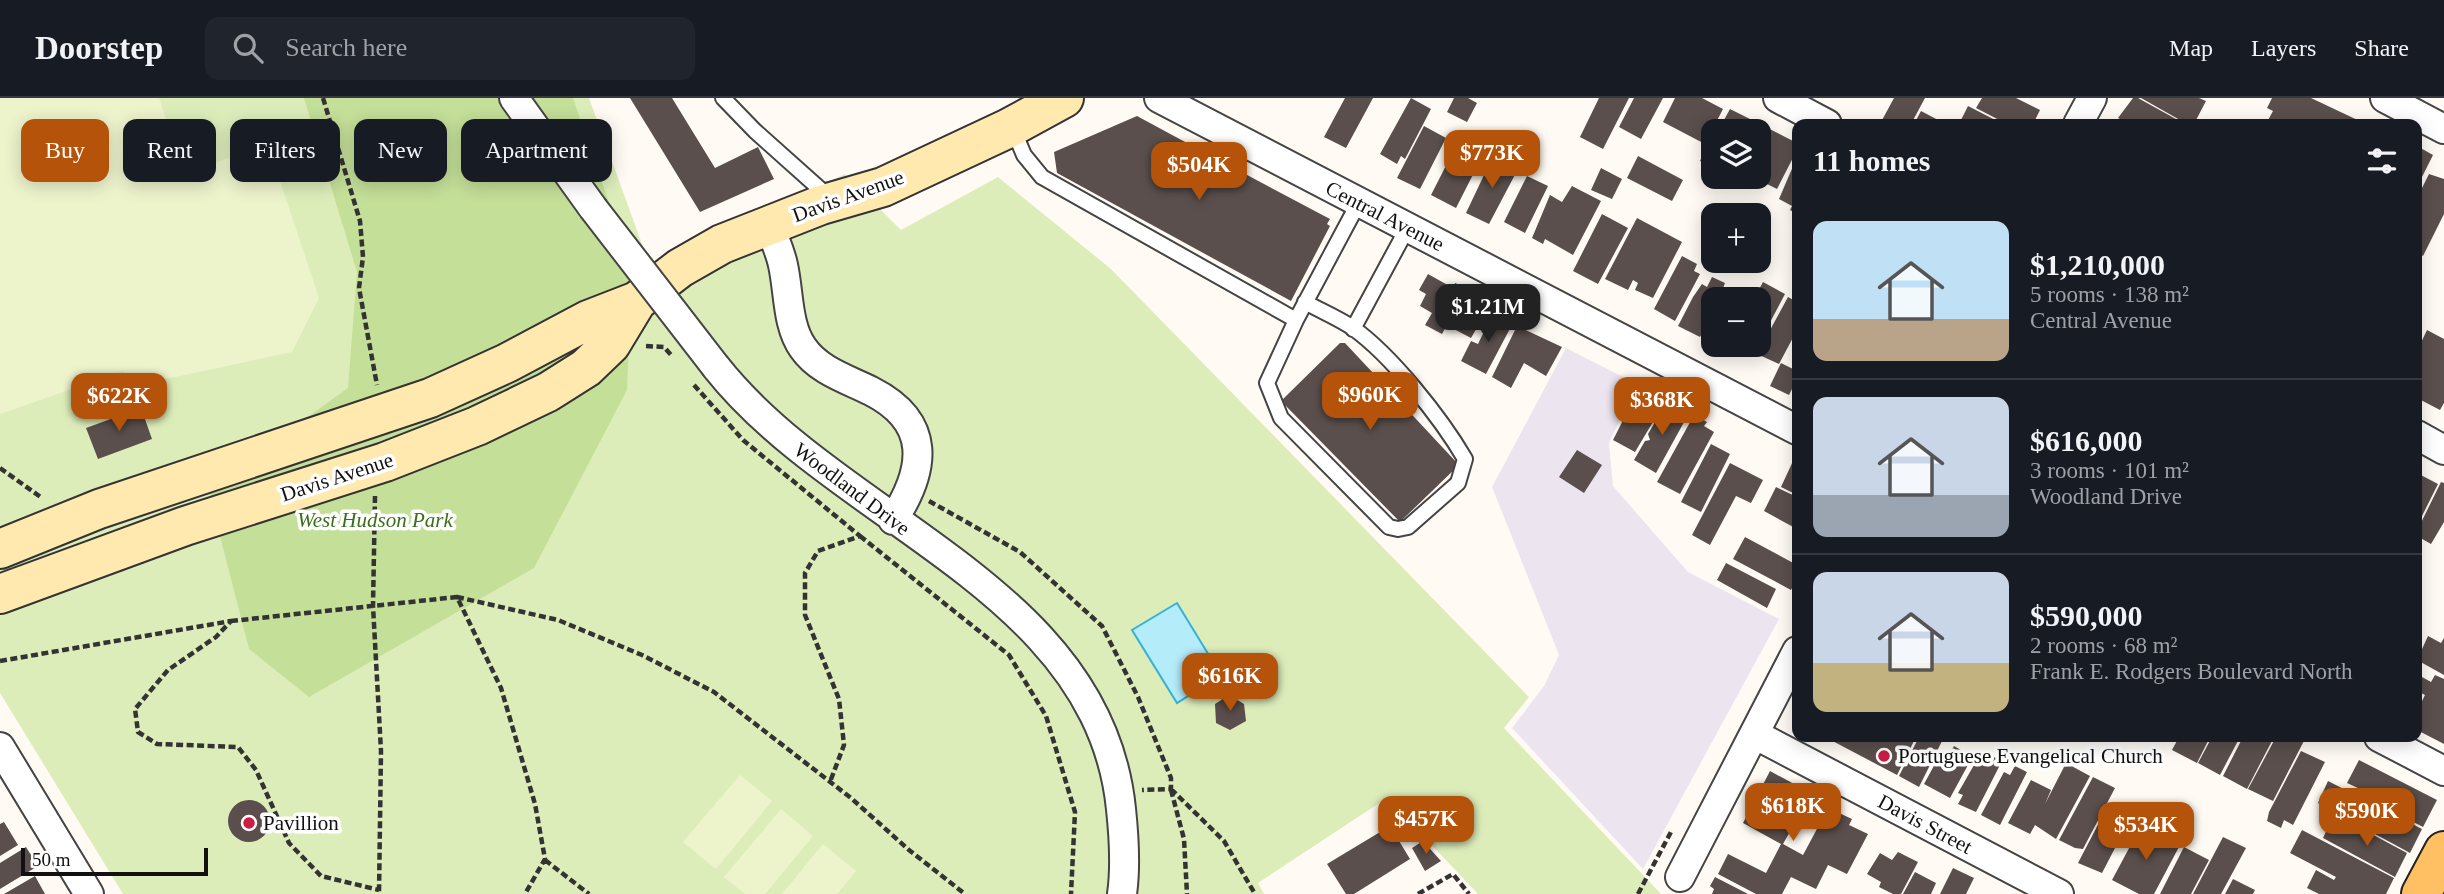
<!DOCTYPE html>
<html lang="en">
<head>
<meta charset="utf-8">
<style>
	:root { --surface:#171b24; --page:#20242c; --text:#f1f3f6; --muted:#9ea1a6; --line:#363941; --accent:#b45309 }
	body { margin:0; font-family:"Times New Roman",serif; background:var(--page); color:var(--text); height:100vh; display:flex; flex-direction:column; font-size:26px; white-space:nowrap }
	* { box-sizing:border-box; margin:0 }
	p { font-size:23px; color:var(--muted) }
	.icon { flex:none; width:38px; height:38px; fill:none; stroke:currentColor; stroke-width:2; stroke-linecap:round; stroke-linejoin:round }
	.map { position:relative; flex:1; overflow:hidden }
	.sheet { position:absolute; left:1792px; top:21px; width:630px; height:623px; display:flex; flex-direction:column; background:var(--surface); border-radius:14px; box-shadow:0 4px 18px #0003 }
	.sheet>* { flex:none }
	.guide { position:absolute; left:21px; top:21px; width:665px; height:63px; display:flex; gap:14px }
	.fabs { position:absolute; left:1701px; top:21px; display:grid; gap:14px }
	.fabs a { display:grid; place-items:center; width:70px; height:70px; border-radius:14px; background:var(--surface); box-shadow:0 4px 18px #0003; font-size:35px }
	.scale { position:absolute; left:21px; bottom:18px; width:187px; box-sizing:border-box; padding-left:7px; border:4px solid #111; border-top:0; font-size:19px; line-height:24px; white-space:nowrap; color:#111; -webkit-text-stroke:5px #fff; paint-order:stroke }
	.price { position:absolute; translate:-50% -60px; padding:0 16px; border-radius:14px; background:var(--accent); color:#fff; font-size:23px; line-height:46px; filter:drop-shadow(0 2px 4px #0008) }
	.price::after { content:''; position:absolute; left:50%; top:42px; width:21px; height:16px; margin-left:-10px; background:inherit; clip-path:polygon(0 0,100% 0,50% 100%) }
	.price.on { background:#222; color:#fff }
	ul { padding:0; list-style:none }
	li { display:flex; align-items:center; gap:21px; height:175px; padding:0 21px }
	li+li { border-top:2px solid var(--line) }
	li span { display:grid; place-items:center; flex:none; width:196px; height:140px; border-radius:14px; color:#555 }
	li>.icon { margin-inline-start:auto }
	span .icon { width:84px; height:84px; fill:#fffc; stroke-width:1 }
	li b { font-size:30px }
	h2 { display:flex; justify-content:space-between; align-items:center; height:84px; padding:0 21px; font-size:30px }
	.pill { padding:0 24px; border-radius:14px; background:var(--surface); box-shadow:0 4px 18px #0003; font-size:24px; line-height:63px }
	.pill.on { background:var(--accent); color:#fff }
	header { display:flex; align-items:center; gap:42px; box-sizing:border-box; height:98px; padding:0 35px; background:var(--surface); border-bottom:2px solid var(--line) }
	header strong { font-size:33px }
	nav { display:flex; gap:38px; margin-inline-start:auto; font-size:24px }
	.search { width:490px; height:63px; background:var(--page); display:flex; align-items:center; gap:18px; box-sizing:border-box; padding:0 24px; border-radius:14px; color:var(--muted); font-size:26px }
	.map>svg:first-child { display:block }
	.industrial { fill:#ece5ef }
	.green { fill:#ddedba }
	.forest { fill:#c4df98 }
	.pitch { fill:#edf4cc }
	.water { fill:#b5ecfa; stroke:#36b1d7; stroke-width:2 }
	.building { fill:#5a4f4c }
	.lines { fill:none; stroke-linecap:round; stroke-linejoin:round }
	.lane-casing { stroke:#444; stroke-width:18 }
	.street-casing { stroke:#444; stroke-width:32 }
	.secondary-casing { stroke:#333; stroke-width:42 }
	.primary-casing { stroke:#222; stroke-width:42 }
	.path { stroke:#333; stroke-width:4.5; stroke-dasharray:7 3.5; stroke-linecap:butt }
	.lane { stroke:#fff; stroke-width:14 }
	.street { stroke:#fff; stroke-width:28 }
	.secondary { stroke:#ffe9af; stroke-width:38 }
	.primary { stroke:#ffc064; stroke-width:38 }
	.street-bridge-casing { stroke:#444; stroke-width:32; stroke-linecap:butt }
	.street-bridge { stroke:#fff; stroke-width:28 }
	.poi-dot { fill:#cc1d42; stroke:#fff; stroke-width:2.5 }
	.labels { text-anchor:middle; stroke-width:7; stroke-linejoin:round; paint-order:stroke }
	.street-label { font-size:21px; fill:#111; stroke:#fff }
	.park-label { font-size:21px; font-style:italic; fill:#3a6f1b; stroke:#fff }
	.poi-label { font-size:21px; fill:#111; stroke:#fff; text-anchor:start }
</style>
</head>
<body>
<header>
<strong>Doorstep</strong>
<div class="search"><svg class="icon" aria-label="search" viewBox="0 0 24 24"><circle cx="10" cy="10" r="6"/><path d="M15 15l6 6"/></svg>Search here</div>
<nav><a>Map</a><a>Layers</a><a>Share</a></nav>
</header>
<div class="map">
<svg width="2444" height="796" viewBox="0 0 2444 796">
	<rect width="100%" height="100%" fill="#fffbf4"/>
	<!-- industrial -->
	<path class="industrial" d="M1566 250 1637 286 1609 345 1613 388 1688 474 1779 521 1643 771 1512 630 1544 588 1559 557 1492 389Z"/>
	<!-- green -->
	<path class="green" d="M0 0H589L650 168 845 76 901 132 998 79 1111 171 1529 599 1504 630 1661 796H1478L1387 700 1258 785 1264 796H123L0 595Z"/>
	<!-- forest -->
	<path class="forest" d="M304 0H573L632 171 627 292 534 470 309 599 249 551 208 391 348 290 357 174Z"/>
	<!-- pitch -->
	<path class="pitch" d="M0 0H159L184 75 268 47 319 200 292 254 128 289 123 273 0 316Z
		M740 677 772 703 716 771 683 744Z
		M781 711 813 738 765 796H745L724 779Z
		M823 746 856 773 837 796H782Z"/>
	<!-- water -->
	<path class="water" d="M1177 505 1221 577 1177 605 1132 532Z"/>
	<!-- building -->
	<path class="building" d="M630 0H672L715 70 758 49 774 81 700 114Z
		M1345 0H1373L1346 50 1324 39Z
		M1411 0 1431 11 1405 61 1401 58 1397 66 1380 56Z
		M1454 0H1468L1477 5 1467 24 1447 14Z
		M1599 0H1629L1603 51 1580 39Z
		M1634 0H1663L1641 41 1619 29Z
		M1675 0H1702L1723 11 1705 46 1663 24Z
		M1894 0H1925L1911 26H1885L1881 24Z
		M1982 0H2016L2040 12 2033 26H2007L1976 10Z
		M2133 0H2138L2185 26H2130L2118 20Z
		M2141 0H2199L2206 3 2194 26H2187Z
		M2272 0H2311L2366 26H2266L2273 13 2267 10Z
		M1968 8 2003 26H1959Z
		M1730 11 1750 21 1744 33H1718Z
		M1921 13 1940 23 1938 26H1914Z
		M1137 18 1224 65 1220 70 1231 76 1234 70 1330 121 1327 126 1330 128 1291 203 1057 75 1054 54Z
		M1752 22 1797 45V52L1777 91 1753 79H1759V33H1746Z
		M1424 28 1446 40 1420 91 1397 80Z
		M1713 34V70L1700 63Z
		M1459 42 1484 55 1456 110 1431 97Z
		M2417 48 2433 57 2417 89Z
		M1493 58 1518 71 1489 126 1466 115Z
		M1638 58 1683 82 1672 103 1627 80Z
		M1797 59V116L1790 112 1792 108 1779 101Z
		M1601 70 1622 81 1612 101 1591 92Z
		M2429 76 2444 81V116L2423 158 2417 154V100Z
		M1527 78 1548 88 1525 135 1504 124Z
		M1572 88 1601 103 1573 157 1545 141 1543 146 1532 140 1550 97 1562 104Z
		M1602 116 1628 130 1598 186 1573 173Z
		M1637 120 1682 144 1653 200 1635 192 1638 185 1633 182 1628 192 1605 181Z
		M1682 158 1697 166 1694 173 1700 176 1675 223 1654 211Z
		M1428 176 1453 190 1455 185 1464 189 1461 194 1464 196 1442 236 1425 227 1432 215 1420 208 1426 196 1419 192Z
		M1712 179 1725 185 1719 201H1713V226L1708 224 1700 239 1678 228 1693 199 1702 186 1707 189Z
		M1763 184 1785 196 1759 245V201H1754Z
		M1466 197 1489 209 1471 240 1450 229Z
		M1788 199 1797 204V232L1779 266 1757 256Z
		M1494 213 1514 223 1486 276 1461 263 1471 243 1478 246Z
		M1517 228 1562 249 1546 278 1524 265 1511 290 1492 279Z
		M1713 230V247H1727L1721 259 1703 251Z
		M2427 232 2444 241V305L2440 312 2417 300V253Z
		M1340 245H1345L1459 367 1400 424 1281 303Z
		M1781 265 1797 273V281L1789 297 1770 288Z
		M1641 287 1666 302 1635 354 1613 342Z
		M1668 302 1689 315 1656 375 1634 362 1645 343 1650 342 1648 336Z
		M141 310 152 341 98 361 86 330Z
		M1694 317 1707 324 1704 328 1714 334 1680 396 1657 384Z
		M1711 346 1730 356 1701 414 1681 404Z
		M1577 352 1602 367 1584 395 1559 379Z
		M1793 363 1797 365V397L1781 389Z
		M1730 365 1763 382 1751 405 1736 398 1710 447 1692 437Z
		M2417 375 2438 386 2417 428Z
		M2441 384 2444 385V424L2431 446 2417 438V433Z
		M1776 389 1797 399V431L1764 413Z
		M1745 439 1797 467V481L1791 492 1733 461Z
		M1726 465 1776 491 1767 510 1717 482Z
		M2428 538 2441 545 2444 540V577L2417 562Z
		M2435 577 2444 581V646L2417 632V600L2422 603 2425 597 2417 593V589L2422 579 2431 584Z
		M1229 597 1244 606 1246 623 1230 632 1216 625 1215 606Z
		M1825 639H1916L1897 677Z
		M1919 639H1944L1919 689 1899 678Z
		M2179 639H2210L2197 665 2172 652Z
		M2212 639H2240L2220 677 2198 665Z
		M2243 639H2274L2247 691 2223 678Z
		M2276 639H2306L2273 703 2248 691Z
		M1954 648 1966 655 1961 663 1968 667 1950 700 1924 686 1942 653 1949 657Z
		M1982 653 2002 663 1976 714 1958 706 1963 697 1958 695Z
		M2301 653 2325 664 2293 727 2284 722 2281 730 2267 723 2269 714Z
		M2359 662 2437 702 2423 729 2358 695 2360 691 2347 685Z
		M2066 665 2090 678 2056 741 2035 727 2030 736 2008 725 2031 682 2051 692 2045 706Z
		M2015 668 2027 674 2000 727 1981 717 2004 674 2010 677Z
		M1770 673 1805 692 1786 727 1792 730 1783 746 1803 757 1825 716 1835 719 1837 714 1852 721 1849 727 1868 736 1847 776 1828 767 1816 791 1791 779 1782 796H1756L1718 776 1728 756 1766 775 1781 746 1743 725Z
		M2093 679 2115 690 2083 751 2075 750 2059 742Z
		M2328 683 2422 731 2410 755 2318 705Z
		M228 723a21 21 0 1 1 42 0a21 21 0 1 1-42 0Z
		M2104 715 2127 727 2102 775 2078 765Z
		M2331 723 2361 736 2364 732 2407 755 2395 779 2323 740Z
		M4 724 18 747 0 758V726Z
		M2142 726 2180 747 2154 796H2139L2112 782Z
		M1390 728 1410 761 1354 796H1346L1327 766Z
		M2302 732 2394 780 2386 796H2319L2307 790 2316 772 2334 782 2336 779 2290 755Z
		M2223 739 2246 750 2221 796H2193Z
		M1423 743 1441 763 1425 773 1412 750Z
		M26 749 38 768 0 791V765Z
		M2184 749 2209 762 2191 796H2160Z
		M1898 754 1918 764 1901 796H1893L1879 789 1881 784 1867 776 1880 755 1892 762Z
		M1953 770 1974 780 1966 796H1940Z
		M1915 774 1936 785 1931 796H1903Z
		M35 778 45 796H4Z
		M1715 779 1748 796H1712L1714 791 1710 788Z
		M2233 781 2255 792 2253 796H2225Z"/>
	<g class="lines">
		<!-- lane casing -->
		<g class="lane-casing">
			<path id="lane" d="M723 0 755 33 830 100
				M1013 31 1024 57 1042 79 1296 222
				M1305 204C1321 213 1338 220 1353 230 1392 258 1441 320 1465 361L1458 385 1408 429 1398 431 1389 429 1281 320 1267 285 1296 222 1359 104
				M1353 231 1408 129"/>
		</g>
		<!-- street casing -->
		<g class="street-casing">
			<path id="street" d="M514 0 593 110
				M1159 0 1797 332
				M1778 0 1827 26
				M2385 0 2444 31
				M2078 26 2092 0
				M769 127C774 140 780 153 783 167 789 194 787 228 803 250 819 273 847 281 871 293 932 324 926 371 893 422
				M716 269C839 425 1099 490 1121 711 1124 739 1126 768 1122 796
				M2417 337 2444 352
				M1754 636 2059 796
				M2379 639 2444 673
				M0 649 89 796
				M1680 779 1797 553"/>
		</g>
		<!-- secondary casing -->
		<g class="secondary-casing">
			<path id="secondary" d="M0 451 99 411 430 300 507 265 588 222 637 203 680 170 722 146 821 107 883 89 1009 30 1064 0
				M0 496 185 428 385 364 477 328 548 294 586 270 611 246 637 203"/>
		</g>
		<!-- primary casing -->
		<g class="primary-casing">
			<path id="primary" d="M2421 796 2444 753"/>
		</g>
		<!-- path -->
		<path class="path" d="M323 0 360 123 363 159 359 190 377 287
			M646 248 664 249 672 258
			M694 287 743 342 860 438 818 453 805 475V517L839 601 844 647 830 684
			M0 370 42 400
			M375 398 373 508 381 653 379 796
			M929 403 1020 454 1102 528 1138 599 1171 680V691L1142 692
			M860 438 1009 557 1046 618 1075 714 1071 796
			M457 499 558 522 642 557 714 594 851 700 909 752 965 796
			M231 523 457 499 501 590 535 706 545 761 525 796
			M0 563 231 523 216 539 168 572 135 611 138 634 157 646 238 649 256 672 289 745 321 778 379 792
			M1171 691 1224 743 1255 796
			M1171 692 1184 741 1187 796
			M545 762 589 796
			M1418 796 1453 776 1469 796
			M1638 796 1672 732"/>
		<!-- lane -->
		<use href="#lane" class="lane"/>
		<!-- street -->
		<use href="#street" class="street"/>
		<!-- secondary -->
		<use href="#secondary" class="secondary"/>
		<!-- primary -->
		<use href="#primary" class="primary"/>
		<!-- street-bridge casing -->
		<g class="street-bridge-casing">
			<path id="street-bridge" d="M593 110 716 269"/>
		</g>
		<!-- street-bridge -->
		<use href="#street-bridge" class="street-bridge"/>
	</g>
	<!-- markers -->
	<g class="poi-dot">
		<circle cx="1884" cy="658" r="7"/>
		<circle cx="249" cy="725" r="7"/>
	</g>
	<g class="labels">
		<!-- street labels -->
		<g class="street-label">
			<text transform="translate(848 98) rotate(-20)" y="7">Davis Avenue</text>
			<text transform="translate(1385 118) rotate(27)" y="7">Central Avenue</text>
			<text transform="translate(337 379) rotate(-18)" y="7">Davis Avenue</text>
			<text transform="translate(852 391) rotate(37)" y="7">Woodland Drive</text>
			<text transform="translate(1925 726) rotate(28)" y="7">Davis Street</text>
		</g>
		<!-- park labels -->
		<g class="park-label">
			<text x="375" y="429">West Hudson Park</text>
		</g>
		<!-- poi labels -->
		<g class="poi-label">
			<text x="1898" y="665">Portuguese Evangelical Church</text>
			<text x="263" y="732">Pavillion</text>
		</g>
	</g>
</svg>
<div class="fabs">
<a><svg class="icon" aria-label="layers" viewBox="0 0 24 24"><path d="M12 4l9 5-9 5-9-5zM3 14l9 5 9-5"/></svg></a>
<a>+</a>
<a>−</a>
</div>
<div class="scale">50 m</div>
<b class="price" style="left:1492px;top:92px">$773K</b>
<b class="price" style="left:1199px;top:104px">$504K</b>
<b class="price on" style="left:1488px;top:246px">$1.21M</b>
<b class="price" style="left:1370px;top:334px">$960K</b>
<b class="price" style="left:119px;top:335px">$622K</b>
<b class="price" style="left:1662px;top:339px">$368K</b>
<b class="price" style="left:1230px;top:615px">$616K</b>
<b class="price" style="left:1793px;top:745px">$618K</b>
<b class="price" style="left:2367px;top:750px">$590K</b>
<b class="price" style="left:1426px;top:758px">$457K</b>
<b class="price" style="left:2146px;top:764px">$534K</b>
<div class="guide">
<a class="pill on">Buy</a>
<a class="pill">Rent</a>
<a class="pill">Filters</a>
<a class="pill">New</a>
<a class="pill">Apartment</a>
</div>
<section class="sheet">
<h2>11 homes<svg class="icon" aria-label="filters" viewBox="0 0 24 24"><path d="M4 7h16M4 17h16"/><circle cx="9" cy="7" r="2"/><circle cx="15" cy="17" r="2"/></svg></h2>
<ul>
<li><span style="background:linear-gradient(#bfe0f5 70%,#b9a48a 0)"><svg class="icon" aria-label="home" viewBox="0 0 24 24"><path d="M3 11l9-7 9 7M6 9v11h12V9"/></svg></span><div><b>$1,210,000</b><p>5 rooms · 138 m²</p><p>Central Avenue</p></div></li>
<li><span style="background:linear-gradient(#c9d6e8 70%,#9aa5b1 0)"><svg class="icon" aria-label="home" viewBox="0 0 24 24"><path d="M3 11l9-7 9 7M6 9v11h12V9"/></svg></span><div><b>$616,000</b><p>3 rooms · 101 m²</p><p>Woodland Drive</p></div></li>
<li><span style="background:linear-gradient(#c9d6e8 65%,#c2b280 0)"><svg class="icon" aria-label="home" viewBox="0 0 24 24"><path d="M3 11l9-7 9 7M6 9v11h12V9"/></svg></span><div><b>$590,000</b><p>2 rooms · 68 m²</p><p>Frank E. Rodgers Boulevard North</p></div></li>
</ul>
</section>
</div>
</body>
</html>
